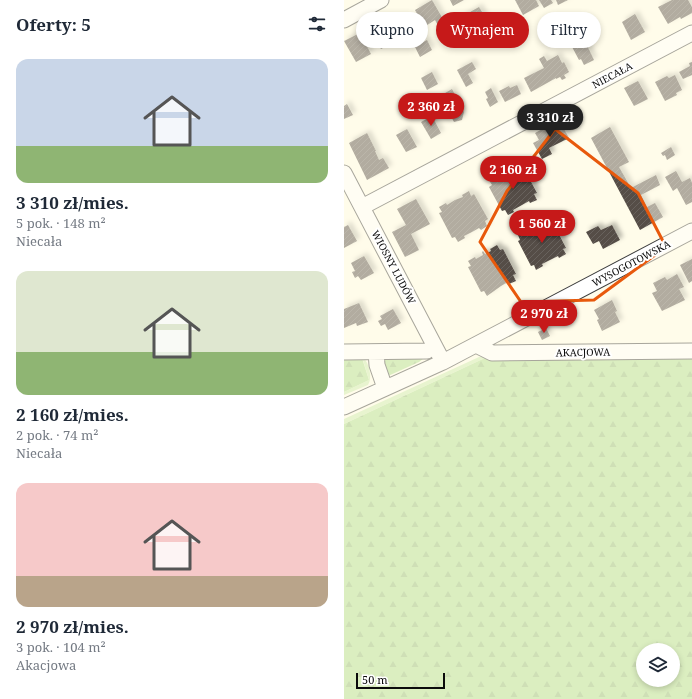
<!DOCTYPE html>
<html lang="pl">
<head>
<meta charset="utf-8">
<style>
	:root { --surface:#fff; --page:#f2f2f3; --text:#1f2937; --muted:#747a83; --accent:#c61919 }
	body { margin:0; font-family:"Noto Serif",serif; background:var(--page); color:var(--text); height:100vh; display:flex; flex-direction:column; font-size:15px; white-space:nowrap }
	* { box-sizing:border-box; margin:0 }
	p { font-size:13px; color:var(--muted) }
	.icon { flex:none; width:22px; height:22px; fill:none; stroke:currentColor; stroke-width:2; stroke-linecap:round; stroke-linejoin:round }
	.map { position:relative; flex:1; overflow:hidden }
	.details { display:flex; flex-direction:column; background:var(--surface); width:344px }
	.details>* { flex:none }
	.guide { position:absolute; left:12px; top:12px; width:276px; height:36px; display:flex; gap:8px }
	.fabs { position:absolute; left:292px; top:643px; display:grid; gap:8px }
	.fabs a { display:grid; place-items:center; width:44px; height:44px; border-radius:50%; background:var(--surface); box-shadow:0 2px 6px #0003; font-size:20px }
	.scale { position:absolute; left:12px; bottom:10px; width:89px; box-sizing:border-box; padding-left:4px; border:2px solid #0b0b0b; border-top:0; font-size:11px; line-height:14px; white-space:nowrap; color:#0b0b0b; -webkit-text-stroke:3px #fff; paint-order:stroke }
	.price { position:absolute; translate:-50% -34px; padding:0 9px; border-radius:14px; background:var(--accent); color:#fff; font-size:13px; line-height:26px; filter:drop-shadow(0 1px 2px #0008) }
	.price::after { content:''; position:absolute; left:50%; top:24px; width:12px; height:9px; margin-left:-6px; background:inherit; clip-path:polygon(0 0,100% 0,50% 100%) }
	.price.current { background:#222; color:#fff }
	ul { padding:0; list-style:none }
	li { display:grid; align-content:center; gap:8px; height:212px; padding:0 16px }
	li span { display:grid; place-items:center; height:124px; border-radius:12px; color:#555 }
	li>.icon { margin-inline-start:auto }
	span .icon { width:72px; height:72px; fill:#fffc; stroke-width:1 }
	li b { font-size:17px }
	h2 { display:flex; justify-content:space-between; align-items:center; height:48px; padding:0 16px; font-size:17px }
	.tag { padding:0 14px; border-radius:18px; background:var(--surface); box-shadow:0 2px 6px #0003; font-size:14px; line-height:36px }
	.tag.current { background:var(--accent); color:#fff }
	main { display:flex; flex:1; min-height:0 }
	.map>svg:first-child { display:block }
	.green { fill:#cdecb0 }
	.forest { fill:url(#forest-firs); fill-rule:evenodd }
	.building { fill:url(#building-hatch); filter:url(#shadow) }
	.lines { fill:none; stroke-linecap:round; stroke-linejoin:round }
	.minor-casing { stroke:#3e3e3e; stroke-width:17 }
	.minor { stroke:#fff; stroke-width:15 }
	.marked { fill:none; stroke:#e8590c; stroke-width:3; stroke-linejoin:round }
	.labels { text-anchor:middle; stroke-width:4; stroke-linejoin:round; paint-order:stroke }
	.street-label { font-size:10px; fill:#0b0b0b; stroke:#fff }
</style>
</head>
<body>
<main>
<section class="details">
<h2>Oferty: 5<svg class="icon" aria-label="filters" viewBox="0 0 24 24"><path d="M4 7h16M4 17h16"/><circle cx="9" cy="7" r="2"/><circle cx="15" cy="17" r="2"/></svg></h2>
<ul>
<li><span style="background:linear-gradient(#c9d6e8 70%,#8fb573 0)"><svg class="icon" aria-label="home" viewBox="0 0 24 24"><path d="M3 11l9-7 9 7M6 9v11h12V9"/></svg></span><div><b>3 310 zł/mies.</b><p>5 pok. · 148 m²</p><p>Niecała</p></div></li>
<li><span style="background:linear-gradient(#dfe7d0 65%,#8fb573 0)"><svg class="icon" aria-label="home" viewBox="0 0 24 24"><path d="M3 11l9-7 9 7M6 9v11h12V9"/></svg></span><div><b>2 160 zł/mies.</b><p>2 pok. · 74 m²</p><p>Niecała</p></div></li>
<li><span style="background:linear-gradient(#f6c9c9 75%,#b9a48a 0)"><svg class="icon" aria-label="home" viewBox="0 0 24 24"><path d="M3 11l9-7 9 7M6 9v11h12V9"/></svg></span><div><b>2 970 zł/mies.</b><p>3 pok. · 104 m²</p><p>Akacjowa</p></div></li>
</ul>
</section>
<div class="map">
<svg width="348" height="699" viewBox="0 0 348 699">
	<defs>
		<pattern id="forest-firs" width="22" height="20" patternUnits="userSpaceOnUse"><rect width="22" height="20" fill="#afde8e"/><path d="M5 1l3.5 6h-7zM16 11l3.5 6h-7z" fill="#95bd79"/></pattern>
		<pattern id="building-hatch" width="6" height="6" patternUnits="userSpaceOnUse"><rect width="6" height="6" fill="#554d47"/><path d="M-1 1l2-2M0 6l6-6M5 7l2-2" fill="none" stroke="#68625d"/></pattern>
		<filter id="shadow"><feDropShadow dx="3.5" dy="-3.5" stdDeviation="2" flood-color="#0004"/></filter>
	</defs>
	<rect width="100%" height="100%" fill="#fffcea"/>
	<!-- green -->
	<path class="green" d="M18 357C25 361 29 378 24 385L0 395V392L25 380Z
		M135 357H143L0 424V419Z"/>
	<!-- forest -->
	<path class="forest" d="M143 357 348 359V699H0V424ZM299 650H329V680H299Z
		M0 358H18L25 380 0 392Z
		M80 358 75 362 44 376 38 361 40 359Z"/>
	<!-- building -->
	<path class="building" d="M88 0 107 33 98 38 93 30 96 29 91 20 80 27 71 10Z
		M106 0H120L109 6Z
		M171 0H192L195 6 179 15Z
		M195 0H207L209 3 200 8Z
		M212 0H224L214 5Z
		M328 0H344L348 7V13L337 19 336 17 324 24 314 7Z
		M135 7 141 17 122 27 117 17Z
		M291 14 301 32 287 40 278 22Z
		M44 27 52 41 37 49 28 33 34 30 35 31Z
		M16 33 27 54 12 62 0 41Z
		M240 39 250 60 240 65 237 59 235 60 227 45Z
		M83 40 88 50 76 57 71 47Z
		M214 55 218 63 220 62 225 72 220 75 222 78 218 80 216 77 212 79V78L187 92 180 78 200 68 195 59 200 56 203 61Z
		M128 62 132 69 124 74 129 83 122 87 113 70Z
		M348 62V75L339 79 335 72 346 66 345 63Z
		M88 72 94 84 83 90 77 78Z
		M331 75 338 90 332 93 333 95 321 101 311 82 323 76 325 78Z
		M294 81 304 99 290 106 280 88Z
		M173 85 177 94 161 102 155 91 165 86 166 88Z
		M147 88 154 102 146 107 142 99 144 98 141 92Z
		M108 89 120 112 118 120 110 122 96 96Z
		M3 104 9 115 0 119V106Z
		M88 116 97 133 87 139 77 122Z
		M215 120 225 138 205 148 208 154 198 159 189 143 195 140 191 133Z
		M266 127 285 162 275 167 287 188 312 175 316 185 297 195 303 207 311 203 319 217 296 230 247 138Z
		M63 129 73 147 62 152 52 135Z
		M23 133 32 151H31L35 160 39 158 45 168 23 180 5 143Z
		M327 147 331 155 323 160 321 155 319 156 317 153Z
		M174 165 177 170 180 169 193 193 190 194 193 200 186 203 185 201 178 205 169 210 170 212 164 215 161 210 158 211 145 187 148 185 145 180 152 177 153 179 160 175 169 170 168 168Z
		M332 171 338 182 346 178 348 183V202L342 205 333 188 329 191 321 177Z
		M125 191 127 196 130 194 144 219 141 221 143 226 137 230 135 228 128 232 120 236 121 238 114 242 111 237 108 238 95 213 98 212 95 207 102 203 103 205 111 200 119 197 118 195Z
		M72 199 86 224 67 234 75 250 61 257 48 232 62 225 53 209Z
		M203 219 206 224 209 223 222 248 219 249 222 254 215 258 214 256 198 264 199 266 192 270 190 265 187 266 174 241 176 240 174 235 181 231 182 233 190 229 197 225 196 223Z
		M4 225 13 241 0 248V227Z
		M268 225 276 240 259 249 255 241 249 244 242 232 254 226 257 230Z
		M153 245 156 250 159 249 172 274 169 275 172 281 165 284 164 282 157 286 143 296 140 291 137 292 124 267 127 266 124 261 131 257 132 259 139 255 138 252 139 251 141 254 147 251 146 249Z
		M20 256 30 273 17 280 14 276 11 278 8 272 11 271 7 263Z
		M348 259V281L345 283 336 265Z
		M333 274 340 287 335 289 341 300 318 311 308 293 313 291 309 283 321 277 323 280Z
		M268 300 273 311 271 312 276 322 258 331 253 320 255 319 250 310Z
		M15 303 24 322 13 326 12 323 0 328V309Z
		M49 309 57 323 44 330 41 324 37 326 34 321 38 319 36 316Z
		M202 328 206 336 198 340 194 332Z"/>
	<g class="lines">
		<!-- minor casing -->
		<g class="minor-casing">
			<path id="minor" d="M0 20 37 0
				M0 173 99 362
				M18 207 348 33
				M132 345 148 353 348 351
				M0 352 83 351
				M32 352 33 365 41 388
				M0 407 99 362 348 231"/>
		</g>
		<!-- minor -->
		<use href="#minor" class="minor"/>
	</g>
	<!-- marked area -->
	<path d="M0 0H348V699H0ZM211 129 294 193 322 247 250 300 177 302 136 242 163 191Z" fill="#fffcea" fill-opacity=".55" fill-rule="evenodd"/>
	<path class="marked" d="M211 129 294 193 322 247 250 300 177 302 136 242 163 191Z"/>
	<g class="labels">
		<!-- street labels -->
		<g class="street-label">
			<text transform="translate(268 75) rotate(-28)" y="4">NIECAŁA</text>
			<text transform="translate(287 263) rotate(-28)" y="4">WYSOGOTOWSKA</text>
			<text transform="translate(50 267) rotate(62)" y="4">WIOSNY LUDÓW</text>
			<text transform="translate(239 352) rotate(-1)" y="4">AKACJOWA</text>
		</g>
	</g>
</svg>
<div class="fabs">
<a><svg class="icon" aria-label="layers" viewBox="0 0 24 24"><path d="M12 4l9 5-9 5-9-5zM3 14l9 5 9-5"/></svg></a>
</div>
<div class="scale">50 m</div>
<b class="price" style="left:87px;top:127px">2 360 zł</b>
<b class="price current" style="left:206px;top:138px">3 310 zł</b>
<b class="price" style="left:169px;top:190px">2 160 zł</b>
<b class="price" style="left:198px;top:244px">1 560 zł</b>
<b class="price" style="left:200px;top:334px">2 970 zł</b>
<div class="guide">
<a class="tag">Kupno</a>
<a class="tag current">Wynajem</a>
<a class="tag">Filtry</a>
</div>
</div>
</main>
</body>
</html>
